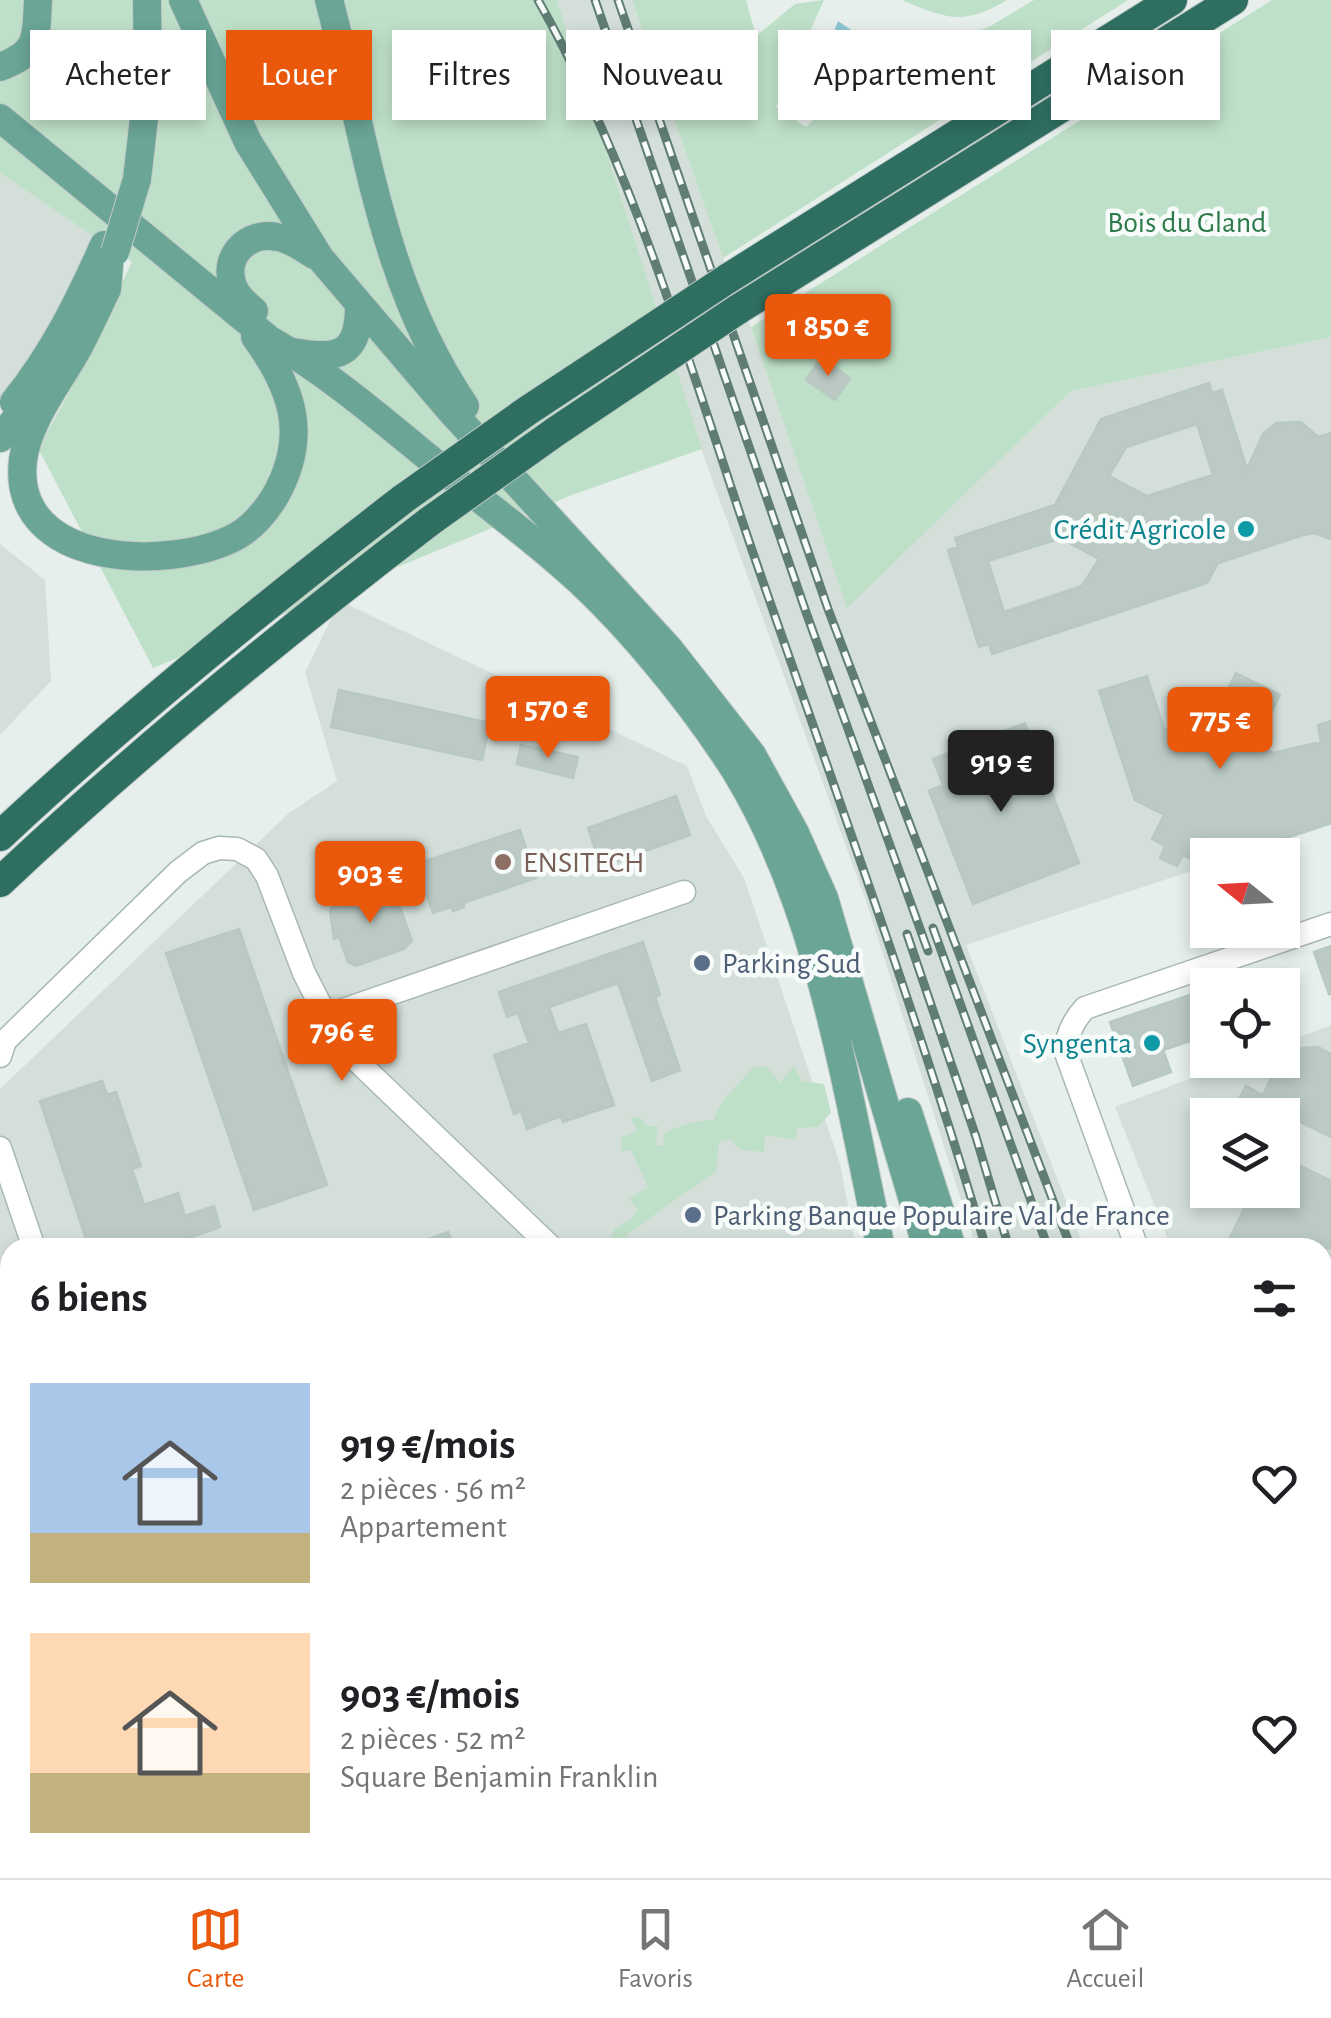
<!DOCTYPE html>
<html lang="fr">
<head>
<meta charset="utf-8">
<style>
	:root { --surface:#fff; --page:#f2f2f2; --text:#202124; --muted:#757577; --line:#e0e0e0; --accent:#ea580c }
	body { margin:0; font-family:"Alegreya Sans",sans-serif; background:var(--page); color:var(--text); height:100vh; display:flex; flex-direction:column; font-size:38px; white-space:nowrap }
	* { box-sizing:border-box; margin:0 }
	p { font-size:32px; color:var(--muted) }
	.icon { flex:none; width:55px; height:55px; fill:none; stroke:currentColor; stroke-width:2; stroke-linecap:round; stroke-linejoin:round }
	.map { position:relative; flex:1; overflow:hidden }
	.side { position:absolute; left:0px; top:1238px; width:1332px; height:642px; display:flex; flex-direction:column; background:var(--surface); border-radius:30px 30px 0 0; box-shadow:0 5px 15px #0003 }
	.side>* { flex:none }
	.banner { position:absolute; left:30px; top:30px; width:1272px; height:90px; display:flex; gap:20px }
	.needle { width:65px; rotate:288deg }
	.controls { position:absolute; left:1190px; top:838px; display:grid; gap:20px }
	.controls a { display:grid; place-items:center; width:110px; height:110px; border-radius:0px; background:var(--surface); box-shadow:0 5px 15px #0003; font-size:50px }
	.price { position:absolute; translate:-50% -85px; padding:0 22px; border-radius:10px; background:var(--accent); color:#fff; font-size:32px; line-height:65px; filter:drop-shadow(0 2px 5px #0008) }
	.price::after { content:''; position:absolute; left:50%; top:60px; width:30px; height:22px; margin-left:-15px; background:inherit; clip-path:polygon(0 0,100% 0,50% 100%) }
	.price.on { background:#222; color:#fff }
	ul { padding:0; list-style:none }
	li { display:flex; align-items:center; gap:30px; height:250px; padding:0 30px }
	li span { display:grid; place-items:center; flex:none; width:280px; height:200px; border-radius:0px; color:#555 }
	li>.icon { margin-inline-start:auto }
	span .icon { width:120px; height:120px; fill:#fffc; stroke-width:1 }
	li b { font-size:42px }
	h2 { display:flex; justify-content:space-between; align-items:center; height:120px; padding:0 30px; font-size:42px }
	.tag { padding:0 35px; border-radius:0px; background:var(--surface); box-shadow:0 5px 15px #0003; font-size:35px; line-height:90px }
	.tag.on { background:var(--accent); color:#fff }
	.menu { display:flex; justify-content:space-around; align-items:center; height:140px; border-top:2px solid var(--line); background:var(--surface); font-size:28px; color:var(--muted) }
	.menu a { display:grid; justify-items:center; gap:5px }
	.menu .on { color:var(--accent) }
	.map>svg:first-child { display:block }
	.built { fill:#d4dfda; fill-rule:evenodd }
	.green { fill:#bfe0c8 }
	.water { fill:#8ec9d4 }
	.building { fill:#bbcac4; stroke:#b8c9c2; stroke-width:2.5; fill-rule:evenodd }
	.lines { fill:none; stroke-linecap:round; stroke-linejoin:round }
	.minor-casing { stroke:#a8b8b2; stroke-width:25 }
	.major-casing { stroke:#c2cac8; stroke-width:30 }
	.highway-casing { stroke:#c2cac8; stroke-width:32 }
	.minor { stroke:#fff; stroke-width:22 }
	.major { stroke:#6aa596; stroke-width:28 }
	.highway { stroke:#2f6f62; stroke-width:30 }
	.rail-casing { stroke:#5f7d75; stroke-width:9 }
	.rail { stroke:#f7fbf9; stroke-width:5; stroke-dasharray:15; stroke-linecap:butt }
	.major-bridge-casing { stroke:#c2cac8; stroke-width:30; stroke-linecap:butt }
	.highway-bridge-casing { stroke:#c2cac8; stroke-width:32; stroke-linecap:butt }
	.major-bridge { stroke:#6aa596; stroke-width:28 }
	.highway-bridge { stroke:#2f6f62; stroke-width:30 }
	.culture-dot { fill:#0f9aa8; stroke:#f7fbf9; stroke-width:4 }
	.education-dot { fill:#8d6e63; stroke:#f7fbf9; stroke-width:4 }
	.service-dot { fill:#5c6f8a; stroke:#f7fbf9; stroke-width:4 }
	.labels { text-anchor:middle; stroke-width:9; stroke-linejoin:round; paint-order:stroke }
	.park-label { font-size:30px; fill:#2d7a4b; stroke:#f7fbf9 }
	.culture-label { font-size:30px; fill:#0d838f; stroke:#f7fbf9; text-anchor:end }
	.education-label { font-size:30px; fill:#785e54; stroke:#f7fbf9; text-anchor:start }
	.service-label { font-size:30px; fill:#4e5e75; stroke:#f7fbf9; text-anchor:start }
</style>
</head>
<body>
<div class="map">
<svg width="1331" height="1878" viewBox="0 0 1331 1878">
	<rect width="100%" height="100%" fill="#e6efeb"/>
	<!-- built -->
	<path class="built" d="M557 0H632L723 258 751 327 847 607 1071 391 1331 337V825L1241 855H1208L1207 866 966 945 1084 1247H976L866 901 701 449Z
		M0 173 96 237 66 302 0 400Z
		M0 544 45 580 51 681 0 735Z
		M340 601 687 766 706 816 744 878 840 1164 856 1247 10 1248V1870H579L572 1878H0V1089L289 813 337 781 305 672Z
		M1331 1025V1320L1323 1323 1322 1248 1171 1247 1115 1107 1239 1060H1282L1283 1043ZM1208 1115H1282V1190H1208Z
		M1154 1870H1314L1317 1878H1157Z"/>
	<!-- green -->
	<path class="green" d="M0 0H557L702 449 572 495 153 668 38 448 77 378 132 262 0 173Z
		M632 0H746L756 36 795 4 824 0 776 107 806 127 891 37 913 30 961 37 989 27 1034 0H1128L723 258Z
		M902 0H1007C963 26 947 19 902 0Z
		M1272 0H1331V337L1071 391 847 608 751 327Z
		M794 1066 802 1081 824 1084 831 1113 817 1127 797 1128 796 1140 765 1135 764 1152 741 1150 730 1139 719 1142 716 1171 626 1235 634 1247H610L614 1229 631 1219 638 1210 629 1199 648 1187 631 1150 621 1151 622 1137 637 1131 631 1118 640 1117 647 1126H658L655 1146 663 1145 664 1134C681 1124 694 1121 714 1120 721 1097 738 1087 753 1067H767L780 1083Z
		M10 1359V1623L0 1626V1362Z
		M1331 1371V1517L1323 1519 1322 1372Z"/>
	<!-- water -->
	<path class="water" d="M838 21 869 42 821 89 799 119 793 116 814 83Z"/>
	<!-- building -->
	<path class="building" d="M821 358 850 378 835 400 806 380Z
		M1209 383 1212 393 1222 390 1247 469 1263 434 1276 423 1301 422 1318 437 1331 433V539L1314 533 1303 535 1218 563 1207 583 992 654 989 644 979 647 948 550 958 547 955 538 1055 505 1101 419ZM1197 424 1213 475 1147 496 1109 476 1126 447ZM1068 536 1071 544 1099 559 1082 586 1004 612 988 561Z
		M1236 673 1280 695 1255 744 1273 753 1321 742 1318 725 1331 721V823L1239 853 1208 838 1196 861 1183 855 1177 866 1160 858 1165 846 1152 839 1164 815 1135 800 1099 691 1147 676 1164 729 1199 747Z
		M497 677 522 689 519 703 493 696Z
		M339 690 490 723 482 760 331 727Z
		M1025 723 1079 863 973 904 929 791 943 785 933 759Z
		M521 745 578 757 573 778 517 764Z
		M676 796 690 835 601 867 588 828Z
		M520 830 536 878 463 903 464 907 453 911 451 907 433 913 416 864Z
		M385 886 387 894 394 890 412 941 404 949 356 966 348 962 339 937 334 939 330 911 333 905Z
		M239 929 327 1185 254 1210 166 953Z
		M643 942 660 995 655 997 680 1070 652 1081 618 983 549 1007 558 1033 586 1024 614 1105 563 1122 561 1116 527 1129 521 1111 514 1114 494 1055 529 1043 518 1013 507 1017 499 992Z
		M1331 946V993L1329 994 1314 952Z
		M1208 989V1035L1163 1050 1171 1072 1133 1086 1110 1022Z
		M1318 1047 1331 1054V1137L1294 1119 1282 1142V1115H1231L1246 1086 1263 1095 1285 1050 1293 1054 1302 1048Z
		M102 1081 107 1095 116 1092 141 1166 132 1169 144 1205 178 1193 185 1216 214 1206 220 1227 161 1248H89L40 1101Z
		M1282 1157 1331 1181V1248H1225L1253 1190H1282Z
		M448 1232 454 1248H410V1246Z"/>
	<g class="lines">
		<!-- minor casing -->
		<g class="minor-casing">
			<path id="minor" d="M326 1016 684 892
				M0 1056 5 1041 178 872 203 853 219 848 237 849 256 859 267 876 304 973 326 1016 355 1059 552 1248
				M0 1148 34 1248
				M1137 1248 1066 1053C1066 1035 1073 1021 1085 1008L1331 924
				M1322 1711 1331 1735
				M535 1870 550 1878
				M209 1878 215 1870
				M402 1878 409 1870"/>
		</g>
		<!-- major casing -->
		<g class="major-casing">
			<path id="major" d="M183 0 248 142 320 258 449 409 669 649 752 755 795 833 824 898 927 1248
				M329 0C367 141 380 281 465 406
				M0 67C39 52 36 39 38 0
				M0 118 270 340C337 378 397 433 457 481 491 508 526 534 558 562 621 615 691 701 735 770 821 910 846 1090 881 1248
				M137 179 148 84 147 0
				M109 266 107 289C97 309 88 330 77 350 58 384 28 421 23 460 10 568 171 572 237 536 251 528 265 512 274 498 309 438 294 390 255 337
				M254 311C245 303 237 297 233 286 222 256 248 231 277 237 291 239 303 248 314 255
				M293 352C338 360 359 356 359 305
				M14 402C53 354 79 301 104 245
				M0 438 37 393
				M908 1112 952 1248
				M1322 1341 1331 1339
				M1322 1362 1331 1361
				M1322 1545 1331 1538
				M1322 1576 1331 1573
				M1060 1870 1062 1878
				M1134 1870 1136 1878
				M614 1878 623 1870
				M654 1878 663 1870"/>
		</g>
		<!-- highway casing -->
		<g class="highway-casing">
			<path id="highway" d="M727 279 1172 0
				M737 310 1233 0
				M0 836C128 716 264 606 403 499
				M0 882C137 753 281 635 430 521"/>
		</g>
		<!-- minor -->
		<use href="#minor" class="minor"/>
		<!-- major -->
		<use href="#major" class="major"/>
		<!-- highway -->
		<use href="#highway" class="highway"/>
		<!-- rail casing -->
		<g class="rail-casing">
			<path id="rail" d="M538 0C635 172 689 364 752 550 832 782 917 1013 986 1248
				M595 0 807 615 928 951
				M618 0 828 609 1071 1248
				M933 928 1048 1248
				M907 934 976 1137 1009 1248
				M1165 1870 1168 1878
				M1190 1870 1192 1878
				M1270 1870 1273 1878
				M1301 1870 1304 1878"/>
		</g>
		<!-- rail -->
		<use href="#rail" class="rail"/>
		<!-- major-bridge casing -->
		<g class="major-bridge-casing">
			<path id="major-bridge" d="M115 252 137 179"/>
		</g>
		<!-- highway-bridge casing -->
		<g class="highway-bridge-casing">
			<path id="highway-bridge" d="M403 499 527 411 727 279
				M430 521 555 432 737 310"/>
		</g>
		<!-- major-bridge -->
		<use href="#major-bridge" class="major-bridge"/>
		<!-- highway-bridge -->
		<use href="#highway-bridge" class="highway-bridge"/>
	</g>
	<!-- markers -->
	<g class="culture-dot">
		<circle cx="1246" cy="529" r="10"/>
		<circle cx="1152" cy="1043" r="10"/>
	</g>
	<circle class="education-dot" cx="503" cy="862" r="10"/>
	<g class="service-dot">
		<circle cx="702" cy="963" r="10"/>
		<circle cx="693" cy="1215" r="10"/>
	</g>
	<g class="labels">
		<!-- park labels -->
		<g class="park-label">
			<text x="1187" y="232">Bois du Gland</text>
		</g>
		<!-- culture labels -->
		<g class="culture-label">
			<text x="1226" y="539">Crédit Agricole</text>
			<text x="1132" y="1053">Syngenta</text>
		</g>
		<!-- education labels -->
		<g class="education-label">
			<text x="523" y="872">ENSITECH</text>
		</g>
		<!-- service labels -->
		<g class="service-label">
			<text x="722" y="973">Parking Sud</text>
			<text x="713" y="1225">Parking Banque Populaire Val de France</text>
		</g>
	</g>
</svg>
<div class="controls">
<a><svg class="needle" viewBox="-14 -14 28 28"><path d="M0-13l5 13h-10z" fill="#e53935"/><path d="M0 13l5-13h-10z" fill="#757577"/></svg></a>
<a><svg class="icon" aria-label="locate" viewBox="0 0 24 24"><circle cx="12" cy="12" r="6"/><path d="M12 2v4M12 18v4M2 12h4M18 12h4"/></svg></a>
<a><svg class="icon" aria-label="layers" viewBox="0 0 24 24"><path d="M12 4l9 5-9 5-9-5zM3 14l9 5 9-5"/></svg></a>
</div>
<b class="price" style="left:828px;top:379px">1 850 €</b>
<b class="price" style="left:548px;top:761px">1 570 €</b>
<b class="price" style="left:1220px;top:772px">775 €</b>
<b class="price on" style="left:1001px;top:815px">919 €</b>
<b class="price" style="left:370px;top:926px">903 €</b>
<b class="price" style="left:342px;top:1084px">796 €</b>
<div class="banner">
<a class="tag">Acheter</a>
<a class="tag on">Louer</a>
<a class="tag">Filtres</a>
<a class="tag">Nouveau</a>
<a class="tag">Appartement</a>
<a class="tag">Maison</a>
</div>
<section class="side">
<h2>6 biens<svg class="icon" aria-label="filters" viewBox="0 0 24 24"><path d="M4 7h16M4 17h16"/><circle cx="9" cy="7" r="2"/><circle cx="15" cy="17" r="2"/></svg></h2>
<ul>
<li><span style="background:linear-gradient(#a9c7e8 75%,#c2b280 0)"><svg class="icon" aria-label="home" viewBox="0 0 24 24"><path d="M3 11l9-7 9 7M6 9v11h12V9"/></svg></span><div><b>919 €/mois</b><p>2 pièces · 56 m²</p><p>Appartement</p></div><svg class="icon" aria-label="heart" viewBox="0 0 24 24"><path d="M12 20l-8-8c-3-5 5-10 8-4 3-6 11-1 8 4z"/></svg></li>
<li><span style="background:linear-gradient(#ffd9b3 70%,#c2b280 0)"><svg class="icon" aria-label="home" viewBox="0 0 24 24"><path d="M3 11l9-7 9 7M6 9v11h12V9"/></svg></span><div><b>903 €/mois</b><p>2 pièces · 52 m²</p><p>Square Benjamin Franklin</p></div><svg class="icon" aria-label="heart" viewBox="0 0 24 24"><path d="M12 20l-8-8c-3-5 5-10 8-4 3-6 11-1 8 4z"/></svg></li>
</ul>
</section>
</div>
<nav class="menu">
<a class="on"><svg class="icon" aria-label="map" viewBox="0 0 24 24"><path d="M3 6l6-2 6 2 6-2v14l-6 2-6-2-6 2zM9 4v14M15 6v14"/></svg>Carte</a>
<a><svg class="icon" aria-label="saved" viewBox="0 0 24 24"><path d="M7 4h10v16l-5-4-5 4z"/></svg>Favoris</a>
<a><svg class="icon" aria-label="home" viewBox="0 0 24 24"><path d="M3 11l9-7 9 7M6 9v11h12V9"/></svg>Accueil</a>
</nav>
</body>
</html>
